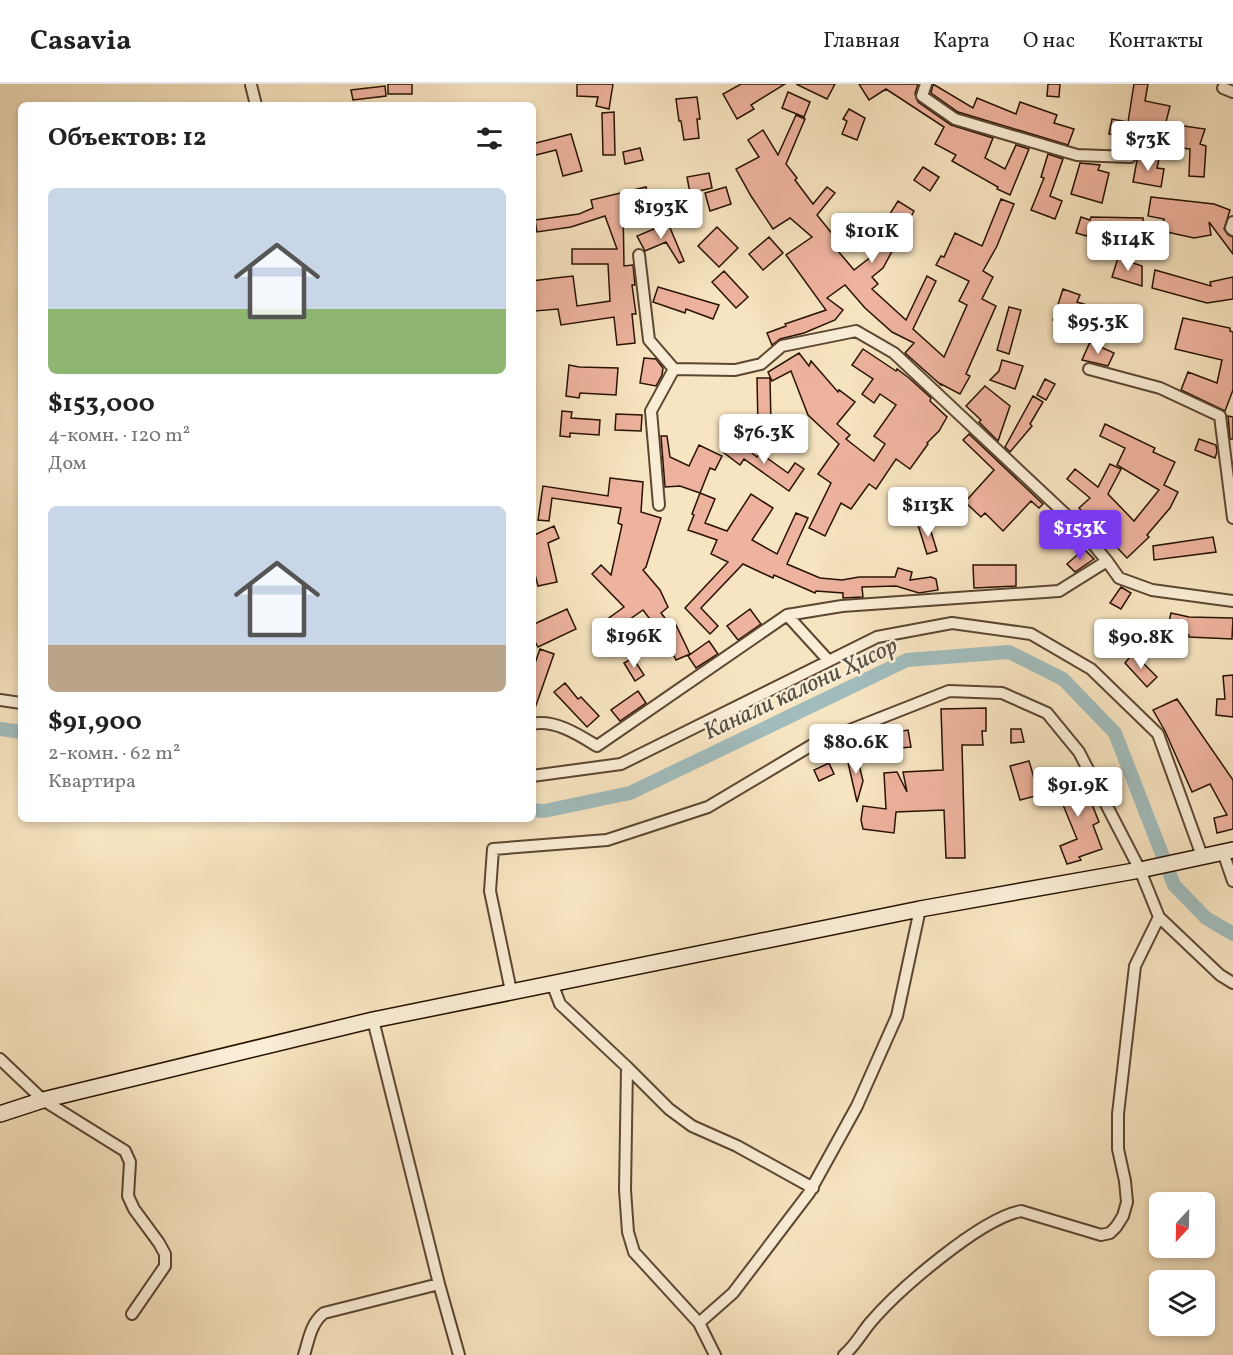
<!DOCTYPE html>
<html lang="ru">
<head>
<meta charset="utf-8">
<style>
	:root { --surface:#fff; --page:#f6f6f6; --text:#222; --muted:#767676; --line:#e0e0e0; --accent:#7c3aed }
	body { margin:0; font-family:Vollkorn,serif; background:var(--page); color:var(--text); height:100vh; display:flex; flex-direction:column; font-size:22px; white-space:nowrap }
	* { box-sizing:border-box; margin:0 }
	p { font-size:20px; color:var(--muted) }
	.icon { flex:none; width:33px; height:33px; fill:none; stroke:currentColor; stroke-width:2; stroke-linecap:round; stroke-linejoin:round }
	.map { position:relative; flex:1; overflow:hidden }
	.side { position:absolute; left:18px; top:18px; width:518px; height:720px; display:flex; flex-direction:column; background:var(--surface); border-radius:9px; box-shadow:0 3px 9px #0003 }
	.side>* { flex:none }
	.needle { width:39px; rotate:202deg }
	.buttons { position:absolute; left:1149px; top:1108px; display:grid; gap:12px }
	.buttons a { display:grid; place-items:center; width:66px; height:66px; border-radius:9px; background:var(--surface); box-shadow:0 3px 9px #0003; font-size:30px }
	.price { position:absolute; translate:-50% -51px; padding:0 14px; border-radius:6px; background:#fff; color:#222; font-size:20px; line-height:39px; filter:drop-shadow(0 2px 3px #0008) }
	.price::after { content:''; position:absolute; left:50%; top:36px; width:18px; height:14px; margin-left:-9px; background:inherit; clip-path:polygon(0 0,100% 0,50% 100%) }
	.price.selected { background:var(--accent); color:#fff }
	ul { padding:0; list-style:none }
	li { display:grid; align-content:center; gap:12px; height:318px; padding:0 30px }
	li span { display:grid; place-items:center; height:186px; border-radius:9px; color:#555 }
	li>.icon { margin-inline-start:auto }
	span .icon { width:108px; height:108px; fill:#fffc; stroke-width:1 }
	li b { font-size:26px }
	h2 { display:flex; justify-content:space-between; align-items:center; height:72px; padding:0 30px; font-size:26px }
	header { display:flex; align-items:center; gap:36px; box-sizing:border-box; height:84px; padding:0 30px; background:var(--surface); border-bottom:2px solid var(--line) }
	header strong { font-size:28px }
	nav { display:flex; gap:33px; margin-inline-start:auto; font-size:21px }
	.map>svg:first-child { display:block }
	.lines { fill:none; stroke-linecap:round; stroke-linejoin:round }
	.canal { stroke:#a1bcbc; stroke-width:14 }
	.building { fill:#eeb39e; stroke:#281201; stroke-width:1.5 }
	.street-casing { stroke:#5c4631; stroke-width:14 }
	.secondary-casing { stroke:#281201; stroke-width:18 }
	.street { stroke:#faedd6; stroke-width:10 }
	.secondary { stroke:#faedd6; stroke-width:15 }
	.labels { text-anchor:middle; stroke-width:5; stroke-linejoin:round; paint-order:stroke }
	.water-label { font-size:24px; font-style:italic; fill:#524e42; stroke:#faedd6 }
</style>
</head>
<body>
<header>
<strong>Casavia</strong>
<nav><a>Главная</a><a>Карта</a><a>О нас</a><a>Контакты</a></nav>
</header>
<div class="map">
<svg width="1233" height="1271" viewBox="0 0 1233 1271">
	<rect width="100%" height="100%" fill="#f7e4c0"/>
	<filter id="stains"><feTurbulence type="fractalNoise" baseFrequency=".00333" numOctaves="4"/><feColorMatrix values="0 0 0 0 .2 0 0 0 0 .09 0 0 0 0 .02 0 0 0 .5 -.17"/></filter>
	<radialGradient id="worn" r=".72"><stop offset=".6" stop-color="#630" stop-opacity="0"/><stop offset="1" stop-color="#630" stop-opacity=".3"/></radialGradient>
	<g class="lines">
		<!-- canal -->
		<path class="canal" d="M0 645 21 648
			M532 726 544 727 630 709 907 576 1009 568 1063 595 1115 649 1174 801 1206 834 1233 850"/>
	</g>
	<!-- building -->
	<path class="building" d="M388 0H412V10H388Z
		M577 0H613L609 25 596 22 598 13 577 12Z
		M741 0H785L751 21 754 25 737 35 723 10Z
		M796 0H835L827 15Z
		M859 0H918L915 10 918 18 951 41 993 54 985 74 1005 85 1016 61 1029 65 1010 111 997 105 998 103 952 77 956 71 935 60 944 43 886 5 869 16Z
		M933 0 973 24 977 14 1016 30 1020 18 1057 31 1054 39 1074 45 1068 61 958 28 931 9Z
		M1048 0H1060L1059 13 1047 12Z
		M1134 0H1148L1145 17 1170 22 1165 42 1145 38 1142 56 1109 50 1112 35 1128 38Z
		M385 2 386 12 353 16 351 6Z
		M788 8 810 18 804 33 782 24Z
		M697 13 700 35H697L699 54 684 56 681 37H679L676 15Z
		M849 25 865 34 857 56 842 50 847 37 843 35Z
		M614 28 615 71H603L602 29Z
		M796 31 805 35 786 80 797 94 795 96 813 120 827 103 835 109 817 131 838 157 833 161 854 186 872 172 890 139 886 136 898 117 914 127 883 184 872 193 878 200 872 205 906 236 927 192 936 197 913 245 944 273 967 221 959 217 969 197 936 181 941 172 944 173 955 149 982 162 1001 115 1014 120 997 162 983 187 993 193 982 215 996 222 966 290 970 292 960 310 941 300V301L905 269 914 259 892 248 865 224 845 201 827 214 843 226 835 236 804 249 780 255 772 261 767 249 786 242 785 240 826 226 786 171 812 153 790 134 773 145 751 112 736 85 759 73 748 56 763 46 778 71Z
		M1184 42 1205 45 1200 60 1206 62 1204 93 1189 92 1190 65 1181 64Z
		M571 50 582 87 563 92 556 66 532 72V60Z
		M640 64 643 76 625 80 623 68Z
		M1048 70 1063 75 1050 112 1062 117 1055 135 1031 126 1044 94 1041 93Z
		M1138 71 1159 75 1157 84 1164 85 1161 103 1133 98Z
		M1080 79 1100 81 1098 86 1109 89 1102 119 1071 110Z
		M923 83 939 93 930 107 914 96Z
		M709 89 712 104 690 109 687 93Z
		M646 103 650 117 625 123 623 120 624 182 633 181 635 201H632L636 230H632L635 259 617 261 614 233 561 241 558 225 535 227V220H532V197L555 194 573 192 577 222 610 217 608 180H572V165H617L605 132 571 143 537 148 535 136 579 130 593 124 591 116Z
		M726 103 731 120 710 127 705 109Z
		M1151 113 1214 120 1230 126 1224 145 1228 151 1233 153V170L1209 138 1211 151 1194 154 1162 147 1164 135 1148 132Z
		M1081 133 1090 136 1091 133 1143 134V145L1090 143 1087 152 1076 149Z
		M668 139 684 177 679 179 666 158 645 167 637 152Z
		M717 143 738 164 719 183 698 162Z
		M769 153 783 169 763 186 749 170Z
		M1118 174 1142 182V202L1112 193Z
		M1155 186 1211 202 1210 198 1233 193V215L1207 219 1152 204Z
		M724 187 748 213 736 224 712 198Z
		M658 203 719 221 713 235 686 225 685 229 653 218Z
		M1063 205 1080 211 1077 218 1090 222 1077 256 1066 252 1070 242 1053 236Z
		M1009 223 1021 226 1009 270 997 266Z
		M1183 234 1230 244V247L1233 248V306L1225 327 1181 306 1188 288 1217 299 1222 276 1175 265Z
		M1090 258 1114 269 1108 282 1082 276Z
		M863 265 896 287 897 285 909 294 931 314 930 317 947 333 939 347 927 359 928 360 910 385 896 375 876 405 869 400 851 425 841 419 825 452 809 444 831 399 818 390 839 360 808 331 791 287 772 297 768 288 799 269 809 282 811 277 838 308 839 306 855 318 837 340 850 351 846 355 874 377 885 360 874 352 896 321 880 310 874 319 862 310 873 295 852 281Z
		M644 274 656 275 663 284 662 291 656 302 640 299Z
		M1002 276 1023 282 1015 305 990 296 999 287Z
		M569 281 579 283 618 284 616 311 580 309 579 314 566 312Z
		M757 294H770L771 341 758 342Z
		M1045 295 1055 300 1046 316 1037 311Z
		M985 302 1010 322 998 357 979 338 981 336 966 322Z
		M1033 312 1043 318 1030 340 1032 342 1010 368 1005 363Z
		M562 327 572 328 571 334 600 336 599 351 570 349V353L560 352Z
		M616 330 642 331 641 347 615 346Z
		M1228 332 1233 333V355H1230Z
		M1105 340 1155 364 1153 368 1175 378 1164 401 1178 408 1170 424 1147 451 1149 453 1127 474 1079 424 1090 414 1067 395 1075 385 1098 403 1110 380 1121 385 1108 410 1134 437 1159 406 1117 381 1125 364 1100 352Z
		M969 350 1043 420 1039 424 1031 417 1003 447 985 429 981 433 965 418 994 386 963 356Z
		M661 352H667L670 373 689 382 699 361 722 372 715 386 710 384 700 409 680 402 665 403Z
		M733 354 757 373 760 369 788 389 795 379 804 385 789 407 744 375 740 381 723 368Z
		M1199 355 1216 361 1217 368 1215 374 1195 366Z
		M610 394 643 398 641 428 661 434 646 483 643 486 660 506 668 523 661 529 672 543 676 541 690 570 676 576 661 545 659 547 643 526 626 538 642 559 626 571 602 539 624 523 592 490 601 481 611 491 622 441 618 439 621 424 552 414 549 437 538 436 543 402 608 412Z
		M700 409 715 415 705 439 727 447 751 410 773 424 752 456 777 470 796 429 808 434 787 480 820 494 842 496 859 493H895L898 484 912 488 910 496 931 493 936 495 938 506 919 509 896 502 862 503 863 513 843 514V509L816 507 815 509 774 491 773 494 743 480 701 524 718 542 710 550 685 524 728 478 711 470 717 456 688 446 694 431 692 430Z
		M928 438 937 467 927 470 918 441Z
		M554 442 559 454 548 459 557 498 538 502 532 479V452Z
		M1213 453 1216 468 1154 476 1153 462Z
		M1084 465 1094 475 1075 488 1067 480Z
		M973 481H1016V502L974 504Z
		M1121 503 1131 509 1121 525 1110 519Z
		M567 525 576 545 538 563 532 552V541Z
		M750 525 761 540 738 556 727 542Z
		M1171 529 1189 533 1233 534 1232 555 1189 553V551L1167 546Z
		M709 557 718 570 696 584 688 572Z
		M540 565 554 570 534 627H532V588Z
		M1133 569 1157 593 1147 603 1125 579Z
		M633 574 644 591 635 597 624 579Z
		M1233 591V633L1216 631 1217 615H1225L1223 592Z
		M565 599 578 615 581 613 599 632 587 643 554 608Z
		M638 607 646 619 620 637 611 626Z
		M1177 615 1233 696V745L1217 749 1214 734 1227 731 1210 700 1192 708 1165 647 1153 626Z
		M986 624V647H982L983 661H962L965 774H946L944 726 896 728 894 749 863 745 861 736 863 722 886 725 884 689 897 688 907 708 903 688 943 686 941 625Z
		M1011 645H1021L1024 658 1011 659Z
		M908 646 911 663 900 664 897 648Z
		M880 655 884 663 860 675 856 667Z
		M857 672 863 697 857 718 847 674Z
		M1029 677 1039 711 1020 716 1010 682Z
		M829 679 834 690 819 697 814 686Z
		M1061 685 1067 701 1082 695 1099 738 1093 741 1102 765 1079 773 1081 776 1067 780 1060 762 1077 755 1050 689Z"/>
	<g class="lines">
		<!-- street casing -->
		<g class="street-casing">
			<path id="street" d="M926 0 922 12 955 35 1077 71 1130 73
				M251 1 256 21
				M1223 4 1233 8
				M1233 138 1231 144 1233 146
				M639 171 649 256 674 285
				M1089 285 1160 304 1220 332 1233 434
				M1107 477 1119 494 1152 506 1233 517
				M787 531 828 576
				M0 616 21 619
				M532 640C555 635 579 651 597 662L787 531 842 522 1059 507 1107 477 1079 443 894 269 856 247 782 262 761 280 735 286 674 285 651 327 659 421
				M532 692 621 680 877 553 952 539 1031 550 1091 585 1158 650 1202 772
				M1223 768 1233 797
				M552 899 560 920 627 983 625 1106 628 1148 634 1168 699 1239 715 1271
				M511 907 490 807 493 765 607 756 708 723 812 661 949 607 1002 609 1047 629 1079 668 1140 786 1159 833 1220 891 1233 899
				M373 936 439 1200 459 1271
				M0 975 43 1016 125 1067 130 1078 128 1112 134 1125 159 1159 165 1170V1182L132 1230
				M627 983 669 1025 692 1042 737 1062 813 1104
				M699 1239 733 1209 809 1109 857 1022 897 932 920 825
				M304 1271C309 1255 311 1239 324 1229L439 1200
				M844 1271C855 1262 861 1250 870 1239 898 1206 980 1135 1021 1127L1101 1151 1110 1149 1116 1143 1123 1132 1127 1118 1125 1097 1118 1065V1030L1135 882 1159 833"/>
		</g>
		<!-- secondary casing -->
		<g class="secondary-casing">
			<path id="secondary" d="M0 1030 43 1016 373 936 920 825 1140 786 1233 766"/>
		</g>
		<!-- street -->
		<use href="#street" class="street"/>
		<!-- secondary -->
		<use href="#secondary" class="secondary"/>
	</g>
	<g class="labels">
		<!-- water labels -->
		<g class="water-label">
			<text transform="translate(800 604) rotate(-25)" y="8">Канали калони Ҳисор</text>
		</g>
	</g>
	<rect width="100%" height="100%" filter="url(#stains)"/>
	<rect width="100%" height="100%" fill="url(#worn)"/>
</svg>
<div class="buttons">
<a><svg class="needle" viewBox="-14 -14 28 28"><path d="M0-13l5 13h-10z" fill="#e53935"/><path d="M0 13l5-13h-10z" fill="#767676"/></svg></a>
<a><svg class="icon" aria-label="layers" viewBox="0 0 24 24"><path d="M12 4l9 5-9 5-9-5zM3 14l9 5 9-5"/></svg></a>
</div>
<b class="price" style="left:1148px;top:88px">$73K</b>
<b class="price" style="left:661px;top:156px">$193K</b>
<b class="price" style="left:872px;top:180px">$101K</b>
<b class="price" style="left:1128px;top:188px">$114K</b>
<b class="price" style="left:1098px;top:271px">$95.3K</b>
<b class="price" style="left:764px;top:381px">$76.3K</b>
<b class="price" style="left:928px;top:454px">$113K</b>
<b class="price selected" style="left:1080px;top:477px">$153K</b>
<b class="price" style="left:634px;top:585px">$196K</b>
<b class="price" style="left:1141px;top:586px">$90.8K</b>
<b class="price" style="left:856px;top:691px">$80.6K</b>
<b class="price" style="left:1078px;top:734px">$91.9K</b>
<section class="side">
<h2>Объектов: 12<svg class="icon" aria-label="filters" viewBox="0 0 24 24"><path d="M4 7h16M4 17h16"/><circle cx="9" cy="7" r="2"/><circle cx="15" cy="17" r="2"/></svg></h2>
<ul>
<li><span style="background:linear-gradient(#c9d6e8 65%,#8fb573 0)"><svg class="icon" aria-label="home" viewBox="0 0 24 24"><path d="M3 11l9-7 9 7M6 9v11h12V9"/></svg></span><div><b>$153,000</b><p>4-комн. · 120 m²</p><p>Дом</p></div></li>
<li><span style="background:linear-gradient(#c9d6e8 75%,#b9a48a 0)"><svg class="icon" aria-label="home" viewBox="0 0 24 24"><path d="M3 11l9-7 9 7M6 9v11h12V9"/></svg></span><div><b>$91,900</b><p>2-комн. · 62 m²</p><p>Квартира</p></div></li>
</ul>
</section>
</div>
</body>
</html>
